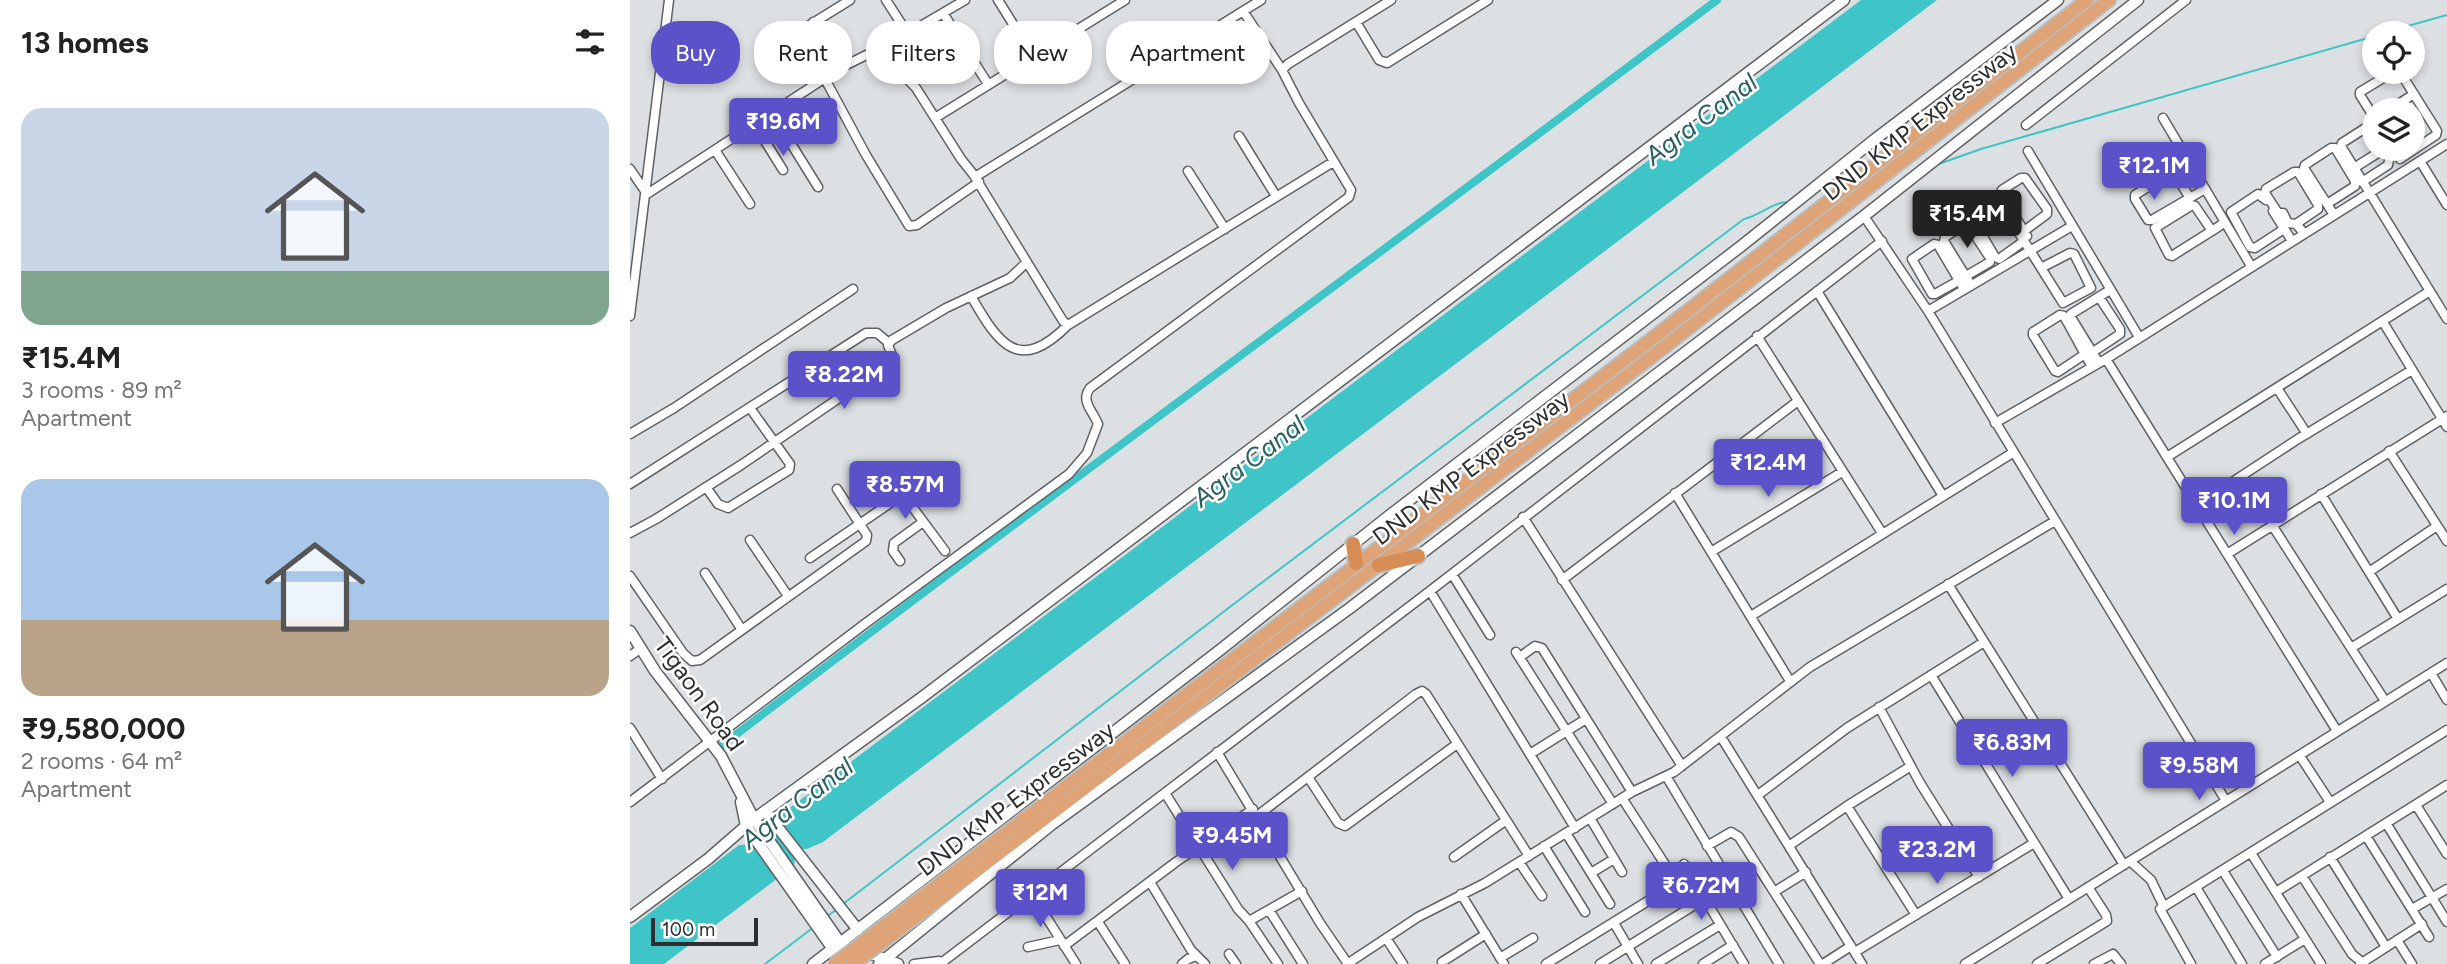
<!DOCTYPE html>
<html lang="en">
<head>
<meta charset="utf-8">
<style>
	:root { --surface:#fff; --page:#f2f2f2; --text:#222; --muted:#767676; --accent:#5b52ca }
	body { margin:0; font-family:Figtree,sans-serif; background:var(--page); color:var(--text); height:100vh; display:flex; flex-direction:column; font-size:26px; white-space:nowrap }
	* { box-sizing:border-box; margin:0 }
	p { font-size:23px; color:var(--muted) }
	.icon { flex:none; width:38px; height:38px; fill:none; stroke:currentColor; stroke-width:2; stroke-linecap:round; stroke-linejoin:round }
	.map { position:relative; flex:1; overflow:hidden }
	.side { display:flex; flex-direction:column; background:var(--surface); width:630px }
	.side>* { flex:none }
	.banner { position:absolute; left:21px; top:21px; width:665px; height:63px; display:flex; gap:14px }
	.fabs { position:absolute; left:1732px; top:21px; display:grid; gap:14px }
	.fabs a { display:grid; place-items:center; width:63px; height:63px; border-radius:50%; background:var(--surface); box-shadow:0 4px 10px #0003; font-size:35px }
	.scale { position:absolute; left:21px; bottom:18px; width:107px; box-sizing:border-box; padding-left:7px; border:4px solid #2c2e2f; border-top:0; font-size:19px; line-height:24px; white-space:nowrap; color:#2c2e2f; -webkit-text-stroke:5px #fff; paint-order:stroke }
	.price { position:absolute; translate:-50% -60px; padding:0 16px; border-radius:7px; background:var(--accent); color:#fff; font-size:23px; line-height:46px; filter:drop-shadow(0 2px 4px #0008) }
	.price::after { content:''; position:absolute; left:50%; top:42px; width:21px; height:16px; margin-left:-10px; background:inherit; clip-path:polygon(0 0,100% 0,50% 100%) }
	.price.selected { background:#222; color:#fff }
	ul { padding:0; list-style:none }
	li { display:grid; align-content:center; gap:14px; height:371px; padding:0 21px }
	li span { display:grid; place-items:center; height:217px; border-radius:21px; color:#555 }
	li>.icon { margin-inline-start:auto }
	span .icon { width:126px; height:126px; fill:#fffc; stroke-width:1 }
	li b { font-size:30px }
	h2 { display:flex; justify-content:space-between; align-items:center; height:84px; padding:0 21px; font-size:30px }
	.tag { padding:0 24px; border-radius:28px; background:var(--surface); box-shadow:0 4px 10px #0003; font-size:24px; line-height:63px }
	.tag.selected { background:var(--accent); color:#fff }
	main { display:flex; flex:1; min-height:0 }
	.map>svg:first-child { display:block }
	.water { fill:#3fc4c7 }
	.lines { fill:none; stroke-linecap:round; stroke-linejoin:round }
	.stream { stroke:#3fc4c7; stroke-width:2 }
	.canal { stroke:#3fc4c7; stroke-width:8 }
	.minor-casing { stroke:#5f6265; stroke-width:11 }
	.tertiary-casing { stroke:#5f6265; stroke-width:13 }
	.trunk-casing { stroke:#bbbcbc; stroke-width:16 }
	.motorway-casing { stroke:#bbbcbc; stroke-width:18 }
	.minor { stroke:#fff; stroke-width:8 }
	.tertiary { stroke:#fff; stroke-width:10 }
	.trunk { stroke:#dea478; stroke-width:12 }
	.motorway { stroke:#d68e56; stroke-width:14 }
	.trunk-bridge-casing { stroke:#bbbcbc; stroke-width:16; stroke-linecap:butt }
	.trunk-bridge { stroke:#dea478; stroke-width:12 }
	.labels { text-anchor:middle; stroke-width:5; stroke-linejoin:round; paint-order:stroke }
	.street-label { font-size:24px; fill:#2c2e2f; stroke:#fff }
	.water-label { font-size:26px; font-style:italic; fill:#2a6061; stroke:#fff }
</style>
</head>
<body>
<main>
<section class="side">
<h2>13 homes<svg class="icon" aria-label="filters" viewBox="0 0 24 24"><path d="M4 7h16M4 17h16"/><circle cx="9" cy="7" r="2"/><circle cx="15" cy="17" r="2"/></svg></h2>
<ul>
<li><span style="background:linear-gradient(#c9d6e8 75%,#7fa58c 0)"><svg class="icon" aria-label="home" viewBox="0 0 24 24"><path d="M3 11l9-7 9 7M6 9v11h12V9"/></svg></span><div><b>₹15.4M</b><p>3 rooms · 89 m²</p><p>Apartment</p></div></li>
<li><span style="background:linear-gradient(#a9c7e8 65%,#b9a48a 0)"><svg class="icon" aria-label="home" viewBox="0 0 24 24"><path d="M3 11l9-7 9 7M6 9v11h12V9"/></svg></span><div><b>₹9,580,000</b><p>2 rooms · 64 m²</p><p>Apartment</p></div></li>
</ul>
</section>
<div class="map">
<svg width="1817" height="964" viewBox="0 0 1817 964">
	<rect width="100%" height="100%" fill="#dce0e3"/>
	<!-- water -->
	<path class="water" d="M1231 0H1307L193 842 177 849H166L164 866 34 964H0V928L109 845 122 844 152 822 153 813Z"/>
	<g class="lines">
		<!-- stream -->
		<path class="stream" d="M1753 33 1817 15
			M1306 165 1351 149 1745 36
			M213 904 622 590 1114 219C1132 215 1140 203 1158 202
			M196 917 206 910
			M135 964 184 927"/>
		<!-- canal -->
		<path class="canal" d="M91 746C420 494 756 250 1087 0"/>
		<!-- minor casing -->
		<g class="minor-casing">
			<path id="minor" d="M256 0 278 34
				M368 0 403 56
				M613 11 652 70
				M313 13 358 84
				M183 22 212 67
				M726 22 749 60 757 63 858 0
				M141 49 220 0
				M248 49 286 88 331 159 343 174 433 321 438 325 703 162
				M1770 72 1807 131 1806 135 1770 159
				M195 79 236 155 279 226 287 225 349 182
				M1759 110 1784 94
				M142 113 188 187
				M305 118 495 0
				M1533 118 1621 266
				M1745 119 1730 95V92L1763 72
				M125 125 153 170
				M1396 125 1556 0
				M1745 133 1741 128 1737 127 1712 143 1711 146 1817 319
				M609 136 646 196
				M85 150 120 204
				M1398 151 1509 337
				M1790 161 1817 205
				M1724 168 1754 149
				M0 169 17 194 212 67 267 40 335 0
				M558 171 595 229
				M345 177 631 0
				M1732 182 1758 165 1760 156 1755 149
				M1560 198 1543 171 1505 195V199L1518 220H1522L1575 189
				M1636 200 1628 194 1601 212 1620 247 1625 248 1654 229
				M1697 204 1725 186V181L1705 148H1701L1675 165 1674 168 1704 215
				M1643 211 1662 241
				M1332 215 1337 223 1315 237 1314 241 1341 285
				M1234 216 1298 311 1596 801
				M1666 224 1688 209V205L1668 172H1664L1636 189 1635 193 1648 213H1653L1658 223 1666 224 1674 233
				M1394 231 1417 214V209L1395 178H1391L1372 190 1371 193 1397 236
				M1582 231 1565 206 1562 205 1525 228 1539 255 1542 256 1588 227 1595 222
				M1394 241 1369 259 1365 257 1342 218 1343 213 1363 200 1369 201C1390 235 1412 269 1433 303L1461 288 1444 254 1440 253 1411 268
				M1336 276 1360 262V258L1337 223
				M1330 280 1305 294H1302L1282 259 1304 244 1308 245 1334 289
				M1187 291 1313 496
				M341 296C369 345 389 374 438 325
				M1298 311 1442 226
				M0 316 39 0
				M1753 322 1817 427
				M1127 336 1252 533
				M1463 352 1490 334V329L1469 297
				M1455 354 1428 372 1425 371 1403 335V332L1430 315 1434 316 1462 367
				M1476 359 1707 731
				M1469 363 1442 319 1441 314 1480 290
				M1647 388 1677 434
				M1365 423 1476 359 1817 144
				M0 434 44 408 223 289
				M1759 451 1817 541
				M1537 457 1800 291
				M0 484 236 333H247L259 343
				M76 487 88 504 98 508 159 470 160 464 120 408
				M1045 493 1160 681
				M1691 494 1768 619
				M1567 505 1668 439 1782 370
				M893 517 1052 766
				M1642 525 1755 701
				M0 533 26 519 111 465 259 364 263 358 258 345 262 340 316 308 380 278 397 262
				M120 540 158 596
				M1081 552 1212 472
				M1597 554 1817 416
				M180 558 269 497 278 501 315 551
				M270 561 263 551 264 543 293 522
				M1739 572 1807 526
				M75 573 112 630
				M822 574 860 635
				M0 576 53 653 62 661 70 660 236 541 237 535 207 489
				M932 580 1168 401
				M1318 584 1494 865
				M800 591 945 828
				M1121 616 1384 452
				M1721 648 1817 589
				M886 652 983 804
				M0 656 10 649
				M890 657 905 646 912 648 1002 792
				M1801 673 1817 700
				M1301 675 1439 899
				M1249 707 1290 783 1349 877
				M0 728 32 779
				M1091 737 1232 964
				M587 752 690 923 718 964
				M900 754 956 719
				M1670 756 1700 802
				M1036 776 1149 964
				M678 777 708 823 715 826 827 744
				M535 793 608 909 619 921 648 964
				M1128 795 1217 728 1354 642
				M992 798 1047 883
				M0 802 236 623 439 474 457 453 468 424C463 411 450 401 460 388L719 197 721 190 669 103 652 70 658 64 761 0
				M1786 805 1817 854
				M1217 806 1286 915
				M627 816 786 694 792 691 796 694 899 856
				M960 818 992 872
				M1756 823 1817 922
				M936 833 980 904
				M1736 836 1799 937
				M1160 845 1217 806 1281 766
				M914 846 955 912
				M1077 846 1101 832 1109 837 1190 964
				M1621 853 1691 964
				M824 857 875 821
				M1700 857 1756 947
				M1500 861 1521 880 1534 907
				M889 862 912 896
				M1054 864 1114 964
				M1593 871 1647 957
				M961 873 984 859
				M1672 876 1722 954 1734 964
				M520 882 561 950 575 964
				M1566 887 1612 964
				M1144 892 1176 872
				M1646 892 1817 785
				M401 893 446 964
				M831 894 874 964
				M1782 909 1817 889
				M639 910 673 964
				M619 921 672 891
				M468 922 495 964
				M984 923 1008 964
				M756 938 773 964
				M1767 940 1782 964
				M434 946 546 862 623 809
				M398 947 430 940
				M1225 952 1404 843
				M599 954 606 964
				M870 958 903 938
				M812 962 856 934
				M284 964 309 961
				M310 964 800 591 1252 241
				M552 964 558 959 566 956
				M717 964 788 917 855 883 1002 792 1044 772 1180 667 1425 521
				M916 964 1060 875
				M970 964 1074 899
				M1026 964 1090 925
				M1073 964 1103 945
				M1193 964 1221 946
				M1335 964 1817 663
				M1407 964 1477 921 1476 915 1458 887
				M1464 964 1483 954 1491 964
				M1561 964 1530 909 1817 730
				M1635 964 1675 939
				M1730 964 1792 924"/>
		</g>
		<!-- tertiary casing -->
		<g class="tertiary-casing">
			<path id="tertiary" d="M0 631 25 671 91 756 124 819 209 941 215 944
				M111 802 116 826 203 949 209 951
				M135 811 228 930
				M0 917 78 859 124 819 291 698 1214 0
				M236 952 268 964
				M183 964 590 650 760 515 1110 247 1244 140 1428 0
				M249 964 421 825 720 608 1234 216 1508 0"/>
		</g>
		<!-- trunk casing -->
		<g class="trunk-casing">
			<path id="trunk" d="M254 926 1014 345 1457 0
				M262 935 1020 358 1479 0"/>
		</g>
		<!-- motorway casing -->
		<g class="motorway-casing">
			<path id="motorway" d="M723 544 726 563
				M749 565 788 556"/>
		</g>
		<!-- minor -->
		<use href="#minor" class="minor"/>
		<!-- tertiary -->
		<use href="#tertiary" class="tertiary"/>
		<!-- trunk -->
		<use href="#trunk" class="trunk"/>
		<!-- motorway -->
		<use href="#motorway" class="motorway"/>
		<!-- trunk-bridge casing -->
		<g class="trunk-bridge-casing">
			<path id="trunk-bridge" d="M204 964 254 926
				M223 964 262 935"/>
		</g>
		<!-- trunk-bridge -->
		<use href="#trunk-bridge" class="trunk-bridge"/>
	</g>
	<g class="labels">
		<!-- street labels -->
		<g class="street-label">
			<text transform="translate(1290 122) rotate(-38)" y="8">DND KMP Expressway</text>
			<text transform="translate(841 468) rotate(-37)" y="8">DND KMP Expressway</text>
			<text transform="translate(69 694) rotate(54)" y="8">Tigaon Road</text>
			<text transform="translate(386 799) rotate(-37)" y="8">DND KMP Expressway</text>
		</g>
		<!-- water labels -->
		<g class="water-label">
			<text transform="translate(1071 119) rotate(-37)" y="9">Agra Canal</text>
			<text transform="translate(619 461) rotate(-37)" y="9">Agra Canal</text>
			<text transform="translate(167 803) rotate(-37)" y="9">Agra Canal</text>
		</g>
	</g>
</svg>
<div class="fabs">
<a><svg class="icon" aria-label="locate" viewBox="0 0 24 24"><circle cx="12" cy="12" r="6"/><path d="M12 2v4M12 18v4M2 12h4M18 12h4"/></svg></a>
<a><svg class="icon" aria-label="layers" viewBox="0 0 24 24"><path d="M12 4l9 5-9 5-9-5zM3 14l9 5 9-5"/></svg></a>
</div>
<div class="scale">100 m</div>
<b class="price" style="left:153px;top:158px">₹19.6M</b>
<b class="price" style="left:1524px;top:202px">₹12.1M</b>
<b class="price selected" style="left:1337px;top:250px">₹15.4M</b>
<b class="price" style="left:214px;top:411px">₹8.22M</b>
<b class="price" style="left:1138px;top:499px">₹12.4M</b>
<b class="price" style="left:275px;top:521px">₹8.57M</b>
<b class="price" style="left:1604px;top:537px">₹10.1M</b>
<b class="price" style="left:1382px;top:779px">₹6.83M</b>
<b class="price" style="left:1569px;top:802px">₹9.58M</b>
<b class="price" style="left:602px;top:872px">₹9.45M</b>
<b class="price" style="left:1307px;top:886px">₹23.2M</b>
<b class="price" style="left:1071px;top:922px">₹6.72M</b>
<b class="price" style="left:410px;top:929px">₹12M</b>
<div class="banner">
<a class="tag selected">Buy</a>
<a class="tag">Rent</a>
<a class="tag">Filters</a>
<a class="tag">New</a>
<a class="tag">Apartment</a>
</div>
</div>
</main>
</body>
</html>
